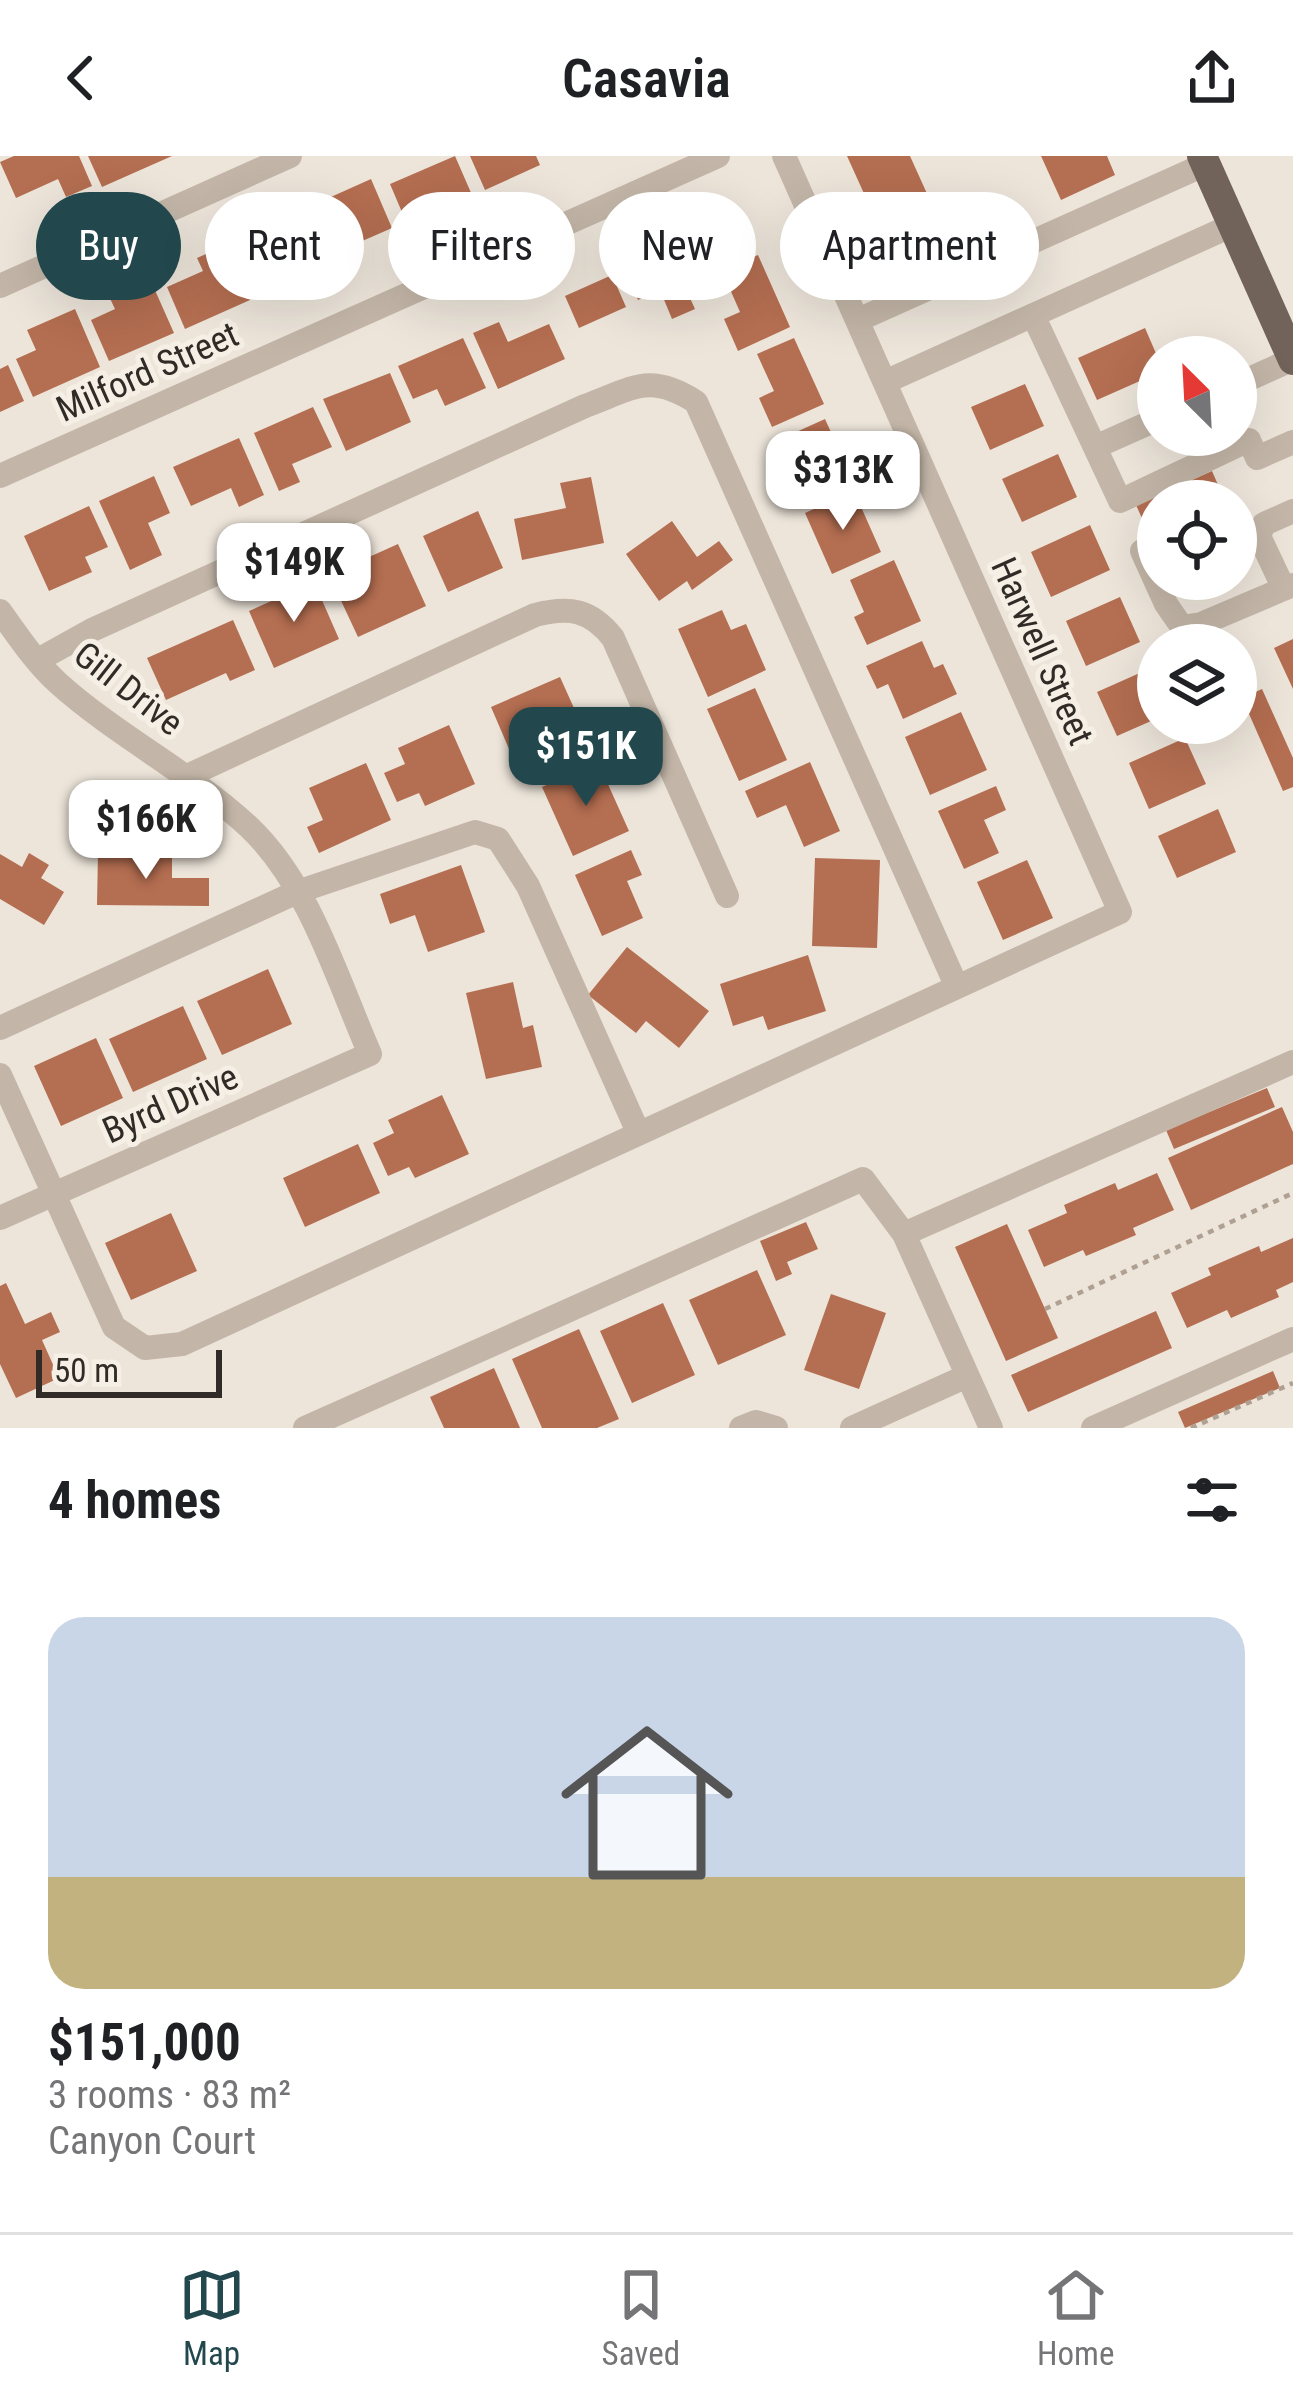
<!DOCTYPE html>
<html lang="en">
<head>
<meta charset="utf-8">
<style>
	:root { --surface:#fff; --page:#f6f6f6; --text:#202124; --muted:#757577; --line:#e0e0e0; --accent:#22484d }
	body { margin:0; font-family:"Roboto Condensed",sans-serif; background:var(--page); color:var(--text); height:100vh; display:flex; flex-direction:column; font-size:45px; white-space:nowrap }
	* { box-sizing:border-box; margin:0 }
	p { font-size:39px; color:var(--muted) }
	.icon { flex:none; width:66px; height:66px; fill:none; stroke:currentColor; stroke-width:2; stroke-linecap:round; stroke-linejoin:round }
	.map { position:relative; height:1272px; overflow:hidden }
	.details { display:flex; flex-direction:column; background:var(--surface); flex:1 }
	.details>* { flex:none }
	.hud { position:absolute; left:36px; top:36px; width:1221px; height:108px; display:flex; gap:24px }
	.needle { width:78px; rotate:336deg }
	.controls { position:absolute; left:1137px; top:180px; display:grid; gap:24px }
	.controls a { display:grid; place-items:center; width:120px; height:120px; border-radius:50%; background:var(--surface); box-shadow:0 12px 48px #0002; font-size:60px }
	.scale { position:absolute; left:36px; bottom:30px; width:186px; box-sizing:border-box; padding-left:12px; border:6px solid #312b27; border-top:0; font-size:33px; line-height:42px; white-space:nowrap; color:#312b27; -webkit-text-stroke:9px #f6efe5; paint-order:stroke }
	.price { position:absolute; translate:-50% -102px; padding:0 27px; border-radius:24px; background:#fff; color:#222; font-size:39px; line-height:78px; filter:drop-shadow(0 3px 6px #0008) }
	.price::after { content:''; position:absolute; left:50%; top:72px; width:36px; height:27px; margin-left:-18px; background:inherit; clip-path:polygon(0 0,100% 0,50% 100%) }
	.price.selected { background:var(--accent); color:#fff }
	ul { padding:0; list-style:none }
	li { display:grid; align-content:center; gap:24px; height:636px; padding:0 48px }
	li span { display:grid; place-items:center; height:372px; border-radius:36px; color:#555 }
	li>.icon { margin-inline-start:auto }
	span .icon { width:216px; height:216px; fill:#fffc; stroke-width:1 }
	li b { font-size:51px }
	h2 { display:flex; justify-content:space-between; align-items:center; height:144px; padding:0 48px; font-size:51px }
	.chip { padding:0 42px; border-radius:54px; background:var(--surface); box-shadow:0 12px 48px #0002; font-size:42px; line-height:108px }
	.chip.selected { background:var(--accent); color:#fff }
	header { display:flex; justify-content:space-between; align-items:center; height:156px; padding:0 48px; background:var(--surface); font-size:54px; font-weight:600 }
	.tab-bar { display:flex; justify-content:space-around; align-items:center; height:168px; border-top:3px solid var(--line); background:var(--surface); font-size:33px; color:var(--muted) }
	.tab-bar a { display:grid; justify-items:center; gap:6px }
	.tab-bar .selected { color:var(--accent) }
	.map>svg:first-child { display:block }
	.building { fill:#b46e51 }
	.lines { fill:none; stroke-linecap:round; stroke-linejoin:round }
	.path { stroke:#afa092; stroke-width:4.5; stroke-dasharray:6 6; stroke-linecap:butt }
	.minor { stroke:#c3b6a8; stroke-width:24 }
	.major { stroke:#71635a; stroke-width:30 }
	.labels { text-anchor:middle; stroke-width:10; stroke-linejoin:round; paint-order:stroke }
	.street-label { font-size:36px; fill:#312b27; stroke:#f6efe5 }
</style>
</head>
<body>
<header><svg class="icon" aria-label="back" viewBox="0 0 24 24"><path d="M15 5l-7 7 7 7"/></svg>Casavia<svg class="icon" aria-label="share" viewBox="0 0 24 24"><path d="M12 15V3M7 8l5-5 5 5M5 13v7h14v-7"/></svg></header>
<div class="map">
<svg width="1293" height="1272" viewBox="0 0 1293 1272">
	<rect width="100%" height="100%" fill="#ede5da"/>
	<!-- building -->
	<path class="building" d="M14 0H79L92 30 66 41 58 23 16 42 0 6Z
		M88 0H172L102 31Z
		M455 0 472 39 407 68 390 28Z
		M470 0H536L540 9 485 34Z
		M847 0H910L952 93 900 117Z
		M1041 0H1107L1115 19 1061 44Z
		M371 23 392 72 335 97 313 49Z
		M297 60 318 106 299 115 294 105 281 110 288 127 262 139 239 86Z
		M691 82 707 119 684 129 695 153 672 163 660 134 638 144 624 112Z
		M226 89 250 144 185 173 167 131 203 115 197 102Z
		M758 99 790 171 738 195 724 163 740 156 722 115Z
		M146 114 174 177 109 205 91 164 115 153 105 132Z
		M612 119 626 151 579 172 565 140Z
		M75 153 100 211 33 241 16 203 36 194 27 174Z
		M499 166 508 186 549 168 565 203 498 233 473 177Z
		M1145 172 1158 202V217L1097 244 1078 202Z
		M463 182 486 232 445 250 437 233 413 243 398 210Z
		M794 182 824 248 772 271 759 242 774 235 757 198Z
		M8 209 24 245 0 256V213Z
		M390 217 411 266 346 295 323 243Z
		M1025 228 1044 270 990 294 971 251Z
		M313 251 332 291 292 308 300 326 279 335 254 277Z
		M825 263 850 318 806 337 795 312 786 315 774 286Z
		M239 282 264 339 239 351 231 332 191 350 173 311Z
		M1058 298 1077 341 1022 366 1002 323Z
		M1212 315 1225 345H1158V398L1136 349Z
		M154 320 170 357 148 367 162 399 130 414 99 345Z
		M591 321 604 387 522 404 514 363 566 352 560 327Z
		M854 335 881 396 832 418 805 357Z
		M89 350 108 391 85 401 92 416 49 435 24 380Z
		M478 355 503 412 448 436 423 380Z
		M672 365 697 401 719 385 733 404 692 434 687 425 659 445 626 398Z
		M1090 369 1110 414 1051 441 1031 396Z
		M1236 369 1251 404 1236 411Z
		M398 388 426 450 358 481 329 419Z
		M894 404 921 465 867 489 854 461 864 456 850 424Z
		M1169 423H1209L1176 438Z
		M314 426 339 483 274 512 249 455Z
		M1120 441 1140 486 1086 510 1066 465Z
		M722 454 731 474 746 468 766 514 708 541 678 473Z
		M233 464 255 514 230 525 226 517 166 544 147 502Z
		M1293 483V533L1274 492Z
		M922 485 934 512 943 508 957 538 903 563 888 528 877 533 866 510Z
		M1151 512 1158 528V562L1117 580 1097 536Z
		M560 521 587 581 554 596 548 584 512 600 491 551Z
		M755 532 787 604 739 625 707 553Z
		M1262 533 1293 602V631L1283 635 1242 542Z
		M961 556 987 614 930 639 905 581Z
		M449 569 475 628 425 650 419 637 397 646 384 617 405 608 398 592Z
		M1185 582 1206 628 1149 653 1129 607Z
		M598 606 629 675 573 700 542 631Z
		M810 606 840 675 804 691 786 649 757 662 745 635Z
		M366 607 391 664 319 697 307 671 323 664 309 632Z
		M996 630 1006 654 984 664 999 697 964 713 938 655Z
		M1218 653 1236 696 1177 722 1158 680Z
		M631 694 642 719 627 725 643 762 602 780 575 719Z
		M29 697 49 709 41 722 64 736 44 769 0 743V698L22 711Z
		M98 697H172V722H209V750L97 749Z
		M815 702 880 704 877 792 812 790Z
		M1027 704 1053 762 1003 784 977 726Z
		M461 709 485 776 428 796 415 759 390 768 380 738Z
		M627 791 709 855 679 892 646 865 636 877 588 839Z
		M808 799 826 855 768 874 763 860 733 870 720 828Z
		M268 813 292 868 222 899 197 845Z
		M513 826 523 872 533 869 542 911 486 923 466 837Z
		M183 850 207 903 133 936 109 883Z
		M96 882 123 942 61 970 34 910Z
		M1267 932 1275 951 1174 993 1166 974Z
		M442 939 469 998 415 1022 409 1011 388 1020 373 987 394 977 388 964Z
		M1282 951 1293 976V1008L1191 1054 1168 1002Z
		M358 988 380 1037 305 1071 283 1022Z
		M1157 1017 1174 1054 1133 1072 1136 1079 1086 1100 1083 1094 1044 1111 1028 1074 1067 1057 1064 1049 1115 1027 1118 1034Z
		M171 1057 197 1115 131 1144 105 1087Z
		M806 1066 818 1093 787 1106 792 1118 776 1125 760 1085Z
		M1007 1068 1058 1182 1006 1205 955 1091Z
		M1293 1082V1126L1276 1134 1279 1141 1231 1162 1227 1154 1187 1172 1171 1137 1211 1119 1208 1112 1259 1090 1261 1096Z
		M757 1114 786 1179 718 1209 689 1144Z
		M6 1127 25 1168 51 1156 60 1176 42 1184 59 1222 16 1242 0 1208V1130Z
		M831 1138 886 1157 859 1233 804 1214Z
		M663 1147 695 1219 632 1247 600 1175Z
		M1156 1155 1172 1192 1028 1256 1011 1219Z
		M579 1173 619 1263 597 1272H542L512 1203Z
		M494 1212 520 1272H444L430 1241Z
		M1273 1215 1280 1232 1185 1272 1178 1256Z"/>
	<g class="lines">
		<!-- path -->
		<path class="path" d="M1045 1153 1293 1037
			M1191 1272 1293 1227"/>
		<!-- minor -->
		<path class="minor" d="M0 130 290 0
			M1033 159 1120 345 1249 284 1257 302 1293 286
			M858 164 1206 8
			M885 226 1233 69
			M1236 229 1293 203
			M1095 291 1158 263
			M0 320 718 0
			M1142 395 1166 448 1182 471 1201 468 1293 429
			M1284 433 1259 380 1264 368 1293 355
			M0 455C18 480 35 506 58 527 117 580 191 617 249 671 310 729 337 823 370 898L0 1062
			M38 504 92 474 585 250C634 232 649 216 696 246L956 829
			M185 621 535 459C570 450 591 454 613 482L727 740
			M0 872 297 736 475 676 498 683 528 730 638 976
			M0 919 114 1171 145 1192 182 1188 1120 756 784 0
			M904 1078 1293 906
			M305 1272 863 1023 904 1078 991 1272
			M741 1272 756 1266 776 1272
			M852 1272 967 1220
			M1093 1272 1293 1183"/>
		<!-- major -->
		<path class="major" d="M1202 0 1293 204"/>
	</g>
	<g class="labels">
		<!-- street labels -->
		<g class="street-label">
			<text transform="translate(147 215) rotate(-24)" y="13">Milford Street</text>
			<text transform="translate(1043 495) rotate(66)" y="13">Harwell Street</text>
			<text transform="translate(129 532) rotate(38)" y="13">Gill Drive</text>
			<text transform="translate(170 947) rotate(-24)" y="13">Byrd Drive</text>
		</g>
	</g>
</svg>
<div class="controls">
<a><svg class="needle" viewBox="-14 -14 28 28"><path d="M0-13l5 13h-10z" fill="#e53935"/><path d="M0 13l5-13h-10z" fill="#757577"/></svg></a>
<a><svg class="icon" aria-label="locate" viewBox="0 0 24 24"><circle cx="12" cy="12" r="6"/><path d="M12 2v4M12 18v4M2 12h4M18 12h4"/></svg></a>
<a><svg class="icon" aria-label="layers" viewBox="0 0 24 24"><path d="M12 4l9 5-9 5-9-5zM3 14l9 5 9-5"/></svg></a>
</div>
<div class="scale">50 m</div>
<b class="price" style="left:843px;top:377px">$313K</b>
<b class="price" style="left:294px;top:469px">$149K</b>
<b class="price selected" style="left:586px;top:653px">$151K</b>
<b class="price" style="left:146px;top:726px">$166K</b>
<div class="hud">
<a class="chip selected">Buy</a>
<a class="chip">Rent</a>
<a class="chip">Filters</a>
<a class="chip">New</a>
<a class="chip">Apartment</a>
</div>
</div>
<section class="details">
<h2>4 homes<svg class="icon" aria-label="filters" viewBox="0 0 24 24"><path d="M4 7h16M4 17h16"/><circle cx="9" cy="7" r="2"/><circle cx="15" cy="17" r="2"/></svg></h2>
<ul>
<li><span style="background:linear-gradient(#c9d6e8 70%,#c2b280 0)"><svg class="icon" aria-label="home" viewBox="0 0 24 24"><path d="M3 11l9-7 9 7M6 9v11h12V9"/></svg></span><div><b>$151,000</b><p>3 rooms · 83 m²</p><p>Canyon Court</p></div></li>
</ul>
</section>
<nav class="tab-bar">
<a class="selected"><svg class="icon" aria-label="map" viewBox="0 0 24 24"><path d="M3 6l6-2 6 2 6-2v14l-6 2-6-2-6 2zM9 4v14M15 6v14"/></svg>Map</a>
<a><svg class="icon" aria-label="saved" viewBox="0 0 24 24"><path d="M7 4h10v16l-5-4-5 4z"/></svg>Saved</a>
<a><svg class="icon" aria-label="home" viewBox="0 0 24 24"><path d="M3 11l9-7 9 7M6 9v11h12V9"/></svg>Home</a>
</nav>
</body>
</html>
